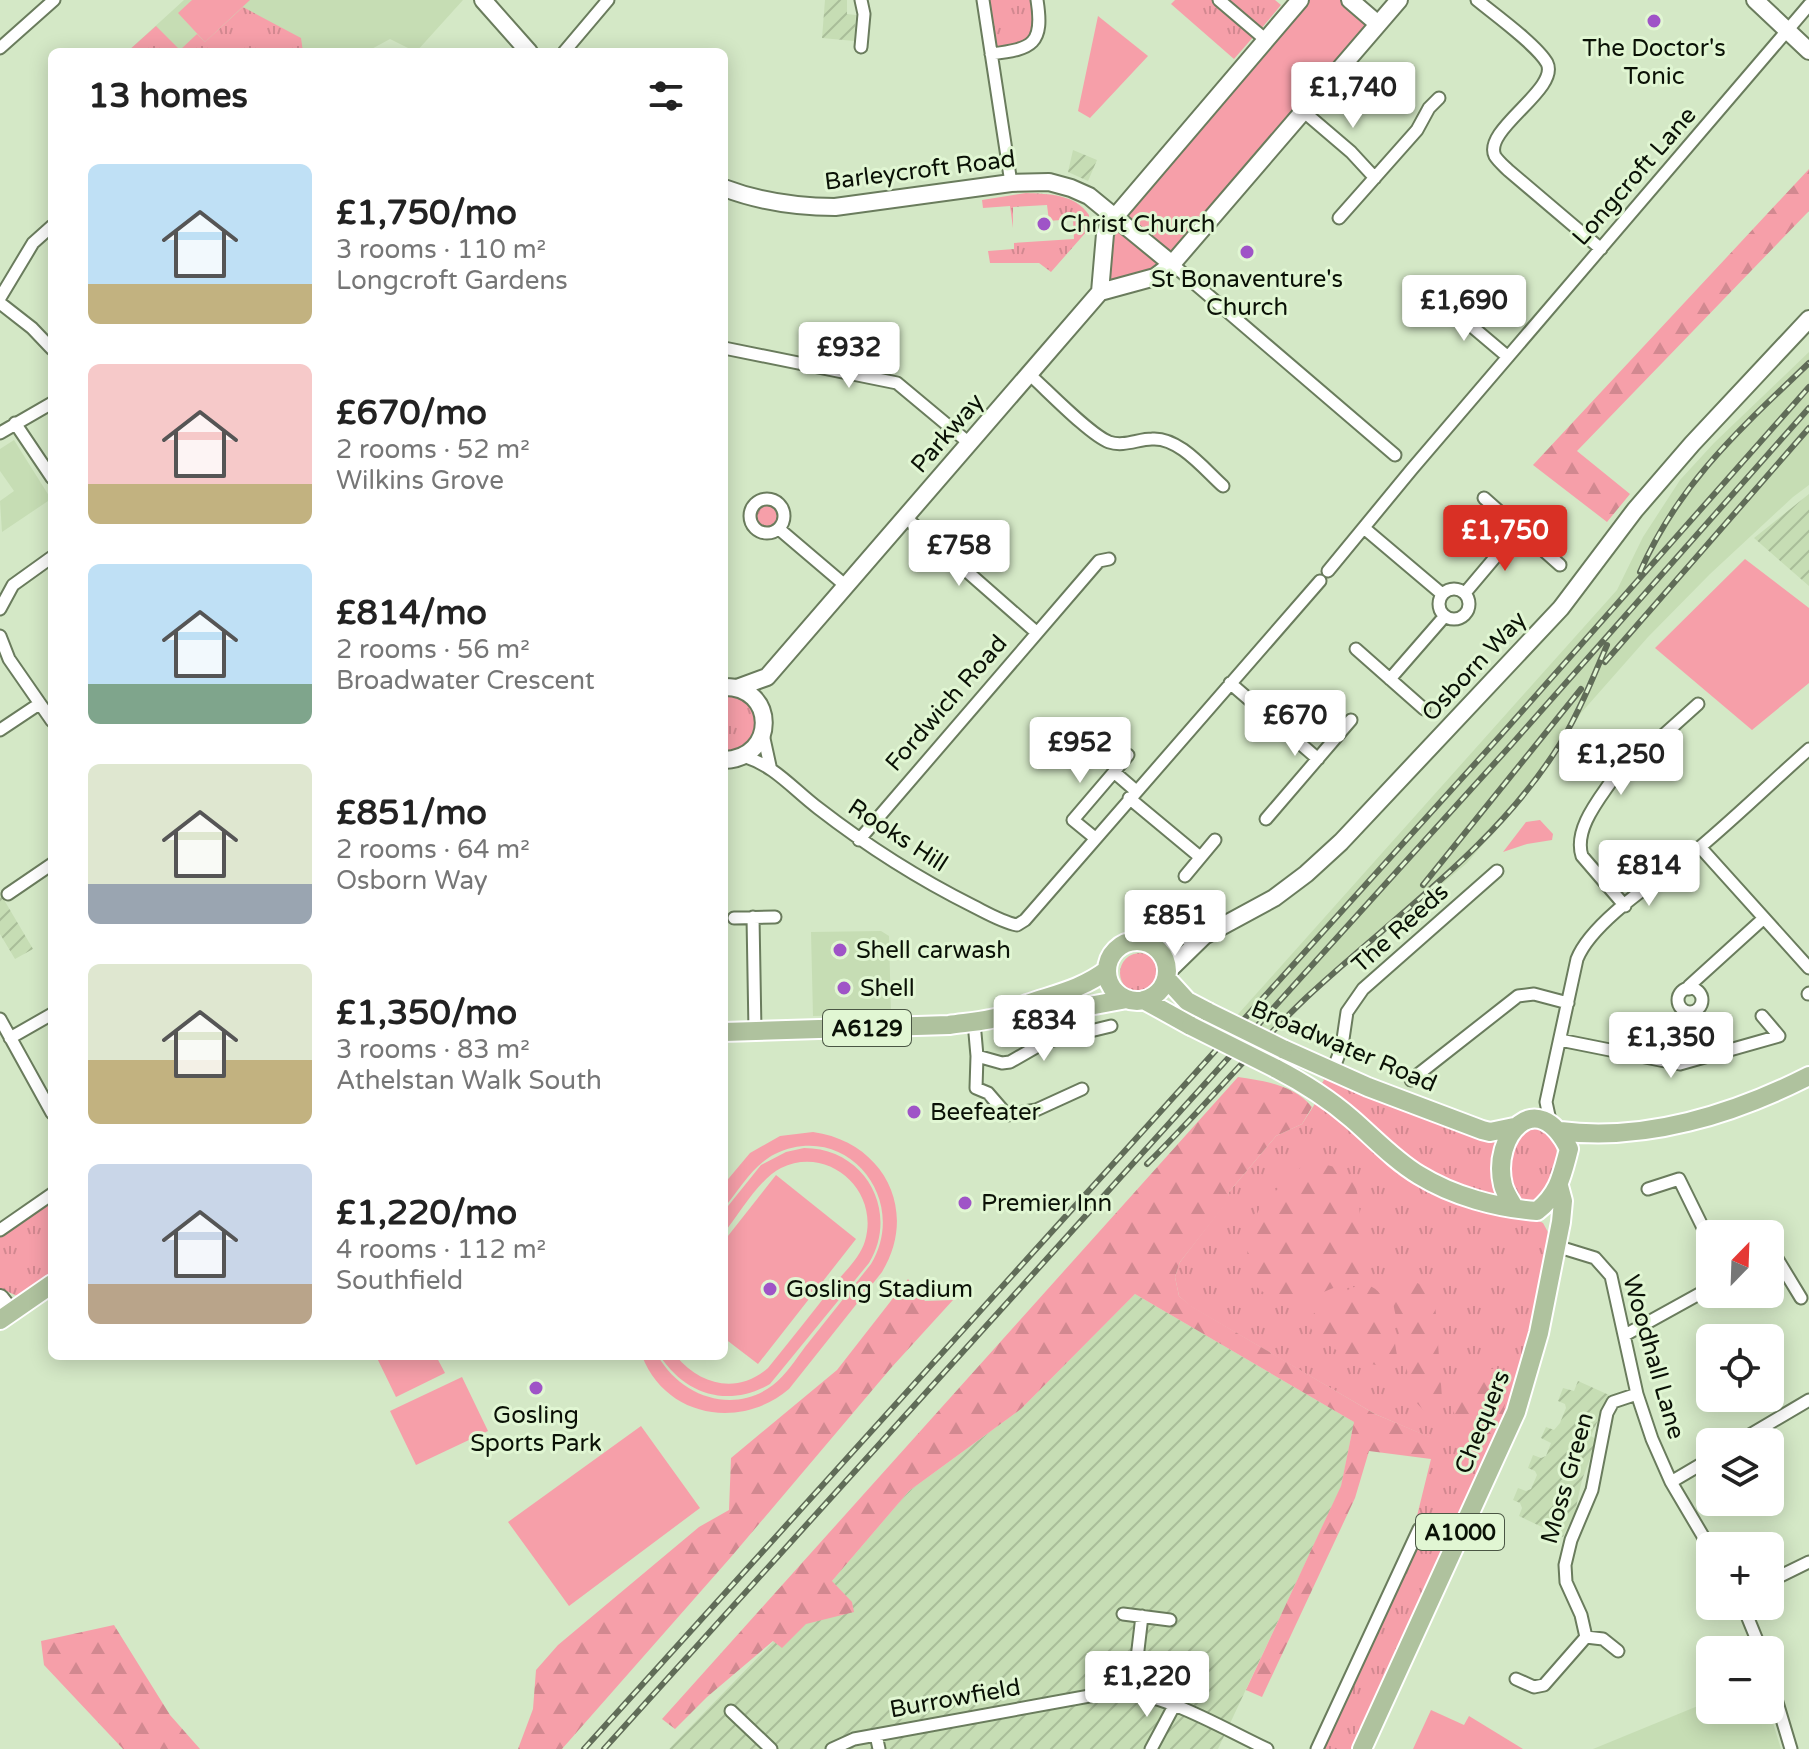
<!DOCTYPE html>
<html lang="en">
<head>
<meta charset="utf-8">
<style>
	:root { --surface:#fff; --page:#f6f6f6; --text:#222; --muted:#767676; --accent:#d93025 }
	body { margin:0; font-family:"Varela Round",sans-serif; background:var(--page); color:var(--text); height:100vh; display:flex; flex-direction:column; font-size:30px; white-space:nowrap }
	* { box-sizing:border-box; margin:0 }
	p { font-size:26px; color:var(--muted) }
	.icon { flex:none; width:44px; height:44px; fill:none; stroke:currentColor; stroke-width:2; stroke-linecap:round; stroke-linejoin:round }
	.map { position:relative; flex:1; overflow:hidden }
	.drawer { position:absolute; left:48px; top:48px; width:680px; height:1312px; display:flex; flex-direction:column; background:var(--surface); border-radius:12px; box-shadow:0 4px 20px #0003 }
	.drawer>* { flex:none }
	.needle { width:52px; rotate:23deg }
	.buttons { position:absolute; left:1696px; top:1220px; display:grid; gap:16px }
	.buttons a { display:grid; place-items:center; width:88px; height:88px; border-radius:12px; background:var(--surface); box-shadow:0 4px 20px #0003; font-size:40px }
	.price { position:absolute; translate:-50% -68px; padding:0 18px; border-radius:8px; background:#fff; color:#222; font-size:26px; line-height:52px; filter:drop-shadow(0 2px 4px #0008) }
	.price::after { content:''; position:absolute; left:50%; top:48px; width:24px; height:18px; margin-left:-12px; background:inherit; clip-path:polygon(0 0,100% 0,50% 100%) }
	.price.current { background:var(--accent); color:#fff }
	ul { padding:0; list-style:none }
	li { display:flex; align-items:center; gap:24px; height:200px; padding:0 40px }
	li span { display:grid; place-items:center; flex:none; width:224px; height:160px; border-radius:12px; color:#555 }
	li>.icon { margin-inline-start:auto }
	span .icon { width:96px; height:96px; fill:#fffc; stroke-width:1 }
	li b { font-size:34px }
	h2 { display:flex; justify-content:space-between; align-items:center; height:96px; padding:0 40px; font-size:34px }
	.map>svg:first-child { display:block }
	.built { fill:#c6ddb4 }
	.industrial { fill:url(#industrial-furrows) }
	.grass { fill:url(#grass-tufts) }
	.forest { fill:url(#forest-firs) }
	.green { fill:#f69fa9 }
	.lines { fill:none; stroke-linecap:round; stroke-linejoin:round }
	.street-casing { stroke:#6a7c5d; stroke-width:15 }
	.secondary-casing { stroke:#6a7c5d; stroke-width:20 }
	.primary-casing { stroke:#fff; stroke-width:22 }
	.street { stroke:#fff; stroke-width:11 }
	.secondary { stroke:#fff; stroke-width:16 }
	.primary { stroke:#afc29e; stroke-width:18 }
	.rail-casing { stroke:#606c58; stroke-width:6 }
	.rail { stroke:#e1f6d3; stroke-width:3; stroke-dasharray:9; stroke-linecap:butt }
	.primary-bridge-casing { stroke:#fff; stroke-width:22; stroke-linecap:butt }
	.primary-bridge { stroke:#afc29e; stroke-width:18 }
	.poi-dot { fill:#9f54c7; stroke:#e1f6d3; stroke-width:3 }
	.labels { text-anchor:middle; stroke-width:6; stroke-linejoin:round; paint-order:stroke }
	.shield { fill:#e1f6d3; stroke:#4a5644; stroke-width:2 }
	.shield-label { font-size:22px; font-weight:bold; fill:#0a1106 }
	.poi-label { font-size:24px; fill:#0a1106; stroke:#e1f6d3; text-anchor:start }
	.street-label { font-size:24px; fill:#0a1106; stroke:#e1f6d3 }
</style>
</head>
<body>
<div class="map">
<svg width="1809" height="1749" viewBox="0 0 1809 1749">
	<defs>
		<pattern id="industrial-furrows" width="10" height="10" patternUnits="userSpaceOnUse" patternTransform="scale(2)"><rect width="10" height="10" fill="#c6ddb4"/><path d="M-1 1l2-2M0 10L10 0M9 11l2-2" fill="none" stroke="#a9bd99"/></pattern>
		<pattern id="grass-tufts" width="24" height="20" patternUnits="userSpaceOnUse" patternTransform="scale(2)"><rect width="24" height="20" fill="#f69fa9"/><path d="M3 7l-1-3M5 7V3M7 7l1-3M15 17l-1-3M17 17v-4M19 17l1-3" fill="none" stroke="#d28890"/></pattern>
		<pattern id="forest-firs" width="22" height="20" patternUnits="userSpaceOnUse" patternTransform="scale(2)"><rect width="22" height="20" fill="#f69fa9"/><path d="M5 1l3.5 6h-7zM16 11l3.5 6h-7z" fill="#d28890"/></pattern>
	</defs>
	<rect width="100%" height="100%" fill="#d4e8c6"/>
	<!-- built -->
	<path class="built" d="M184 0H463L416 52 390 39 366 52H127Z
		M1809 352V485L1793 497 1710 574 1648 637 1581 713 1548 768 1467 863 1309 995 1261 1048 1223 1031 1617 590 1643 537 1680 480 1714 443Z
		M14 440 51 499 2 532 0 501 14 491 0 471V449Z
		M881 931 889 936 891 1014 813 1016 811 932Z
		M1710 1701V1710H1769L1781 1749H1593Z"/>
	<!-- industrial -->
	<path class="industrial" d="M825 0H847V14L856 15 854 41 822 38Z
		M1073 150 1097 160 1088 181 1068 172Z
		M1809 494V586L1754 538Z
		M0 893 33 949 15 959 0 934Z
		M1135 1294 1354 1422 1341 1487 1218 1749H669L832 1581 909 1491 1021 1409Z
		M1578 1381 1609 1395 1591 1436 1597 1440 1582 1480 1575 1512 1563 1537 1519 1516 1522 1508 1520 1503 1513 1500 1518 1488 1526 1491 1531 1489 1537 1475 1535 1471 1528 1468 1533 1455 1541 1458 1546 1456 1551 1443 1541 1438 1546 1427 1554 1430 1560 1423 1566 1408 1565 1404 1558 1401 1563 1388 1574 1391Z"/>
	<!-- grass -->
	<path class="grass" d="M987 0H1033L1037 22 1026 44 1000 47 996 45Z
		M1175 0H1216L1255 35 1234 59 1171 4Z
		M1223 0H1275L1281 5 1261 29Z
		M243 7 301 38 303 52H127L156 26 180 50 197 34 205 42Z
		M1026 193C1049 194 1075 194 1089 215L1087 231 1051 272 1039 263H990L988 251 1014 249V243L1074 239 1073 219 1049 221 1047 205 1013 207V228L1010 206 983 208 982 200Z
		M753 516a14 14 0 1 1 28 0a14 14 0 1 1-28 0Z
		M724 695C767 700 767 746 724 753Z
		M1120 973a20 20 0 1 1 40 0a20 20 0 1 1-40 0Z
		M1316 1072 1502 1137 1501 1198 1483 1195 1424 1172 1319 1088 1324 1080Z
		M1318 1099 1410 1177 1535 1219 1543 1223 1549 1234 1531 1365 1355 1749H1321L1417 1544 1427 1546 1435 1525 1417 1516 1431 1459V1438L1375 1414 1190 1306 1179 1296 1175 1277 1180 1262 1227 1201 1229 1192 1276 1136 1302 1124Z
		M1526 1128C1535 1128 1544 1127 1550 1134 1567 1152 1552 1219 1517 1197 1503 1170 1508 1151 1526 1128Z
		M52 1199V1273L17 1296 0 1288V1236Z"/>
	<!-- forest -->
	<path class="forest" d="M1809 169V211L1577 451 1630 494 1607 522 1533 465Z
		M1238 1077C1265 1081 1294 1085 1312 1107L1302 1124 1276 1136 1229 1192 1228 1201 1180 1262 1175 1277 1179 1296 1191 1306 1375 1414 1432 1438 1431 1459 1369 1451 1355 1498 1262 1697 1246 1690 1341 1486 1354 1422 1135 1294 1021 1409 909 1491 832 1581 852 1602 854 1612 806 1624 782 1648 773 1641 707 1697 675 1729 662 1719Z
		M1316 1163C1362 1169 1358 1192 1361 1231 1362 1244 1367 1256 1367 1269L1362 1276 1314 1296 1293 1301 1271 1298 1250 1282 1246 1271 1249 1232 1261 1205 1303 1165Z
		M908 1279 925 1301 953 1300 891 1368 731 1557 562 1749H518L533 1709 536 1670 558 1645 699 1527 729 1510 731 1458 837 1370Z
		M1409 1280C1423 1284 1428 1289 1435 1302L1442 1398 1441 1410 1437 1415 1427 1414 1413 1399 1392 1298V1289L1398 1283Z
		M1358 1285C1363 1285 1367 1285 1372 1287 1389 1294 1394 1338 1397 1355L1396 1363 1389 1367C1366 1366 1315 1346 1308 1322L1321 1303Z
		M1482 1369H1497L1504 1373C1512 1394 1501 1438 1476 1442 1444 1421 1445 1382 1482 1369Z
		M114 1625 170 1715 200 1749H123L44 1665 41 1641Z"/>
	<!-- green -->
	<path class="green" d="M192 0H250L205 42 178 13Z
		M1305 0H1344L1366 24 1365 30 1172 252 1167 253 1128 219 1127 214Z
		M1098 16 1148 56 1090 118 1078 111Z
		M1116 228 1159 261 1158 268 1108 282 1110 233Z
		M1745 559 1809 608V683L1752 730 1655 648Z
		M1540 820 1553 834 1552 840 1527 844 1503 852 1526 822Z
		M813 1132C884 1142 919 1211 882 1272L789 1389C741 1430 666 1418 642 1356H658C681 1397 734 1415 773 1385 786 1375 796 1359 805 1347 827 1319 849 1292 871 1264 910 1199 846 1120 775 1154 753 1165 739 1190 724 1208V1184L750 1153 780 1136Z
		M804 1148C865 1148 900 1211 869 1263L770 1384C728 1408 686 1395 660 1356H676C701 1386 738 1394 768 1368 790 1341 812 1313 833 1286 844 1272 860 1258 865 1241 880 1190 828 1145 781 1168 760 1178 739 1214 724 1233V1211L761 1165 786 1152Z
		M776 1175 856 1239 758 1364 724 1338V1241Z
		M376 1356H436L445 1373 396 1397Z
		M462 1377 488 1431 416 1465 390 1411Z
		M641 1426 700 1508 569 1606 508 1522Z
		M1431 1710 1464 1725 1469 1716 1523 1749H1413Z"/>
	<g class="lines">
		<!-- street casing -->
		<g class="street-casing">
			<path id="street" d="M983 0 1011 183
				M1219 0 1266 40
				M1477 0C1494 14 1537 45 1547 63 1560 89 1482 130 1495 156 1498 161 1504 166 1508 170L1601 249
				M861 47 864 14 861 0
				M0 48 54 0
				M564 52 608 0
				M991 54C1033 49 1044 44 1037 0
				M1303 111 1351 152 1375 178
				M1339 218 1417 130 1429 108 1439 98
				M1172 264 1395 455
				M0 298 33 243 52 226
				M1443 302 1508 357
				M0 303 32 328 52 349
				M724 348 897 383 969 443
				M1029 374C1047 390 1090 435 1109 442 1124 447 1138 439 1152 439 1179 437 1204 469 1223 486
				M15 423 52 478
				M0 433 52 403
				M1484 498 1560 565
				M750 516a17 17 0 1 1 34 0a17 17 0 1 1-34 0Z
				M905 517 1036 632
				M1364 528 1442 594
				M779 529 846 586
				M1328 571 1412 469 1809 5
				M1439 604a15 15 0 1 1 30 0a15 15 0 1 1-30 0Z
				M1465 593 1519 529
				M0 609 13 585 52 557
				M0 636 9 659 52 721
				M1356 649 1424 709
				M1390 679 1444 617
				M1230 683 1318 759
				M0 730 39 704
				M763 734 770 766
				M743 756C774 765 793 789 818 808 867 846 917 878 973 906 987 913 1002 922 1017 925L1025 920 1320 581
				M1114 772 1128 755
				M1129 798 1200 857
				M1266 819 1351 720
				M1095 838 1073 820 1114 772 1136 791
				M859 840 1099 561 1109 559
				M1700 847 1809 968
				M1185 876 1215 840
				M8 894 52 864
				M1625 906 1582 856C1574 831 1596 803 1610 783L1698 704
				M753 917 755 1031
				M734 918 775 917
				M1678 1000a12 12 0 1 1 24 0a12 12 0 1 1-24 0Z
				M1689 989V986L1764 918
				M1808 994 1809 993
				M0 1019 52 1113
				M974 1022 977 1056 976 1088 988 1093 1007 1115 1036 1110 1082 1089
				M10 1038 52 1014
				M1560 1040 1680 1064 1779 1036 1762 1016
				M977 1056 1002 1063 1010 1062 1045 1042 1111 1026
				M1332 1073 1342 1046 1347 1012 1363 989 1497 871
				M1411 1080 1518 996 1534 994 1568 1003
				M1551 1125 1546 1102 1577 959C1593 919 1665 875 1699 848 1737 816 1772 782 1809 749
				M1648 1189 1679 1179 1710 1242
				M0 1230 52 1194
				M1763 1232 1764 1234
				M1556 1246 1595 1258 1611 1276 1637 1394 1652 1439 1671 1482 1710 1548
				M1770 1247 1801 1298
				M1625 1335 1710 1288
				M1738 1442 1809 1400
				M1671 1482 1710 1459
				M1770 1581 1809 1562
				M1743 1606 1761 1650
				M1123 1614 1170 1620
				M1586 1637 1603 1639 1618 1651
				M1516 1679 1534 1687 1544 1685 1586 1637 1581 1615 1566 1582 1565 1565 1571 1540 1592 1490 1607 1413 1613 1402 1637 1394
				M1770 1679 1791 1749
				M1133 1692 1142 1616
				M731 1711 771 1749
				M876 1735 879 1749
				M832 1749 854 1739 1117 1691C1167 1694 1222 1728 1267 1749
				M1151 1749 1174 1706
				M1317 1749 1419 1529 1428 1533"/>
		</g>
		<!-- secondary casing -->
		<g class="secondary-casing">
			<path id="secondary" d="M483 0 529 52
				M1350 0 1378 24
				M1755 0 1809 51
				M724 188C761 202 796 207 835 207L1011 183 1049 182 1071 188 1089 196 1172 264
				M1100 292 1105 234 1109 224 1300 0
				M724 687C776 686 778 758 724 760
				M737 688 767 677 1100 292 1155 277 1172 264 1399 0
				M1145 942 1189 935 1204 936
				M1166 973 1204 936 1274 898 1306 874 1341 842 1561 608 1635 510 1692 444 1809 319
				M0 1298 11 1312"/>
		</g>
		<!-- primary casing -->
		<g class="primary-casing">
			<path id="primary" d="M1107 971a30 30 0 1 1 60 0a30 30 0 1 1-60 0Z
				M1166 978 1187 1001 1208 1012
				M1144 1000 1191 1026
				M1010 1014 1029 1017 1127 999
				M724 1032 949 1025C969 1022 993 1021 1011 1013 1017 1011 1021 1006 1027 1004 1056 994 1082 989 1107 970
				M1283 1049 1368 1087 1482 1130 1490 1132 1514 1127
				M1275 1068C1302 1082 1329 1099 1352 1119 1374 1138 1394 1160 1419 1175 1453 1196 1497 1208 1537 1211 1559 1194 1562 1175 1569 1149 1537 1084 1491 1136 1503 1185 1505 1193 1510 1200 1514 1207
				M1560 1131C1645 1142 1734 1114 1809 1076
				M0 1320 52 1284
				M1362 1749 1516 1412 1539 1333 1561 1222 1563 1201 1559 1186"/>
		</g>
		<!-- street -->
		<use href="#street" class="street"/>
		<!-- secondary -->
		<use href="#secondary" class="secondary"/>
		<!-- primary -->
		<use href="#primary" class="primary"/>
		<!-- rail casing -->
		<g class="rail-casing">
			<path id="rail" d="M1640 572C1679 483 1740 429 1809 363
				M1605 662 1809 428
				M1423 885 1581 689
				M1147 1164C1202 1110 1251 1050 1307 997 1394 916 1496 847 1560 744 1579 712 1593 678 1607 645
				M584 1749 1501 735 1809 387
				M604 1749 1511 745 1809 408"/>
		</g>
		<!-- rail -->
		<use href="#rail" class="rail"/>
		<!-- primary-bridge casing -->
		<g class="primary-bridge-casing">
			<path id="primary-bridge" d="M1208 1012 1283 1049
				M1191 1026 1275 1068"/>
		</g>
		<!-- primary-bridge -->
		<use href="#primary-bridge" class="primary-bridge"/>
	</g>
	<!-- markers -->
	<g class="poi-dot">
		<circle cx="1654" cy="21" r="8"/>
		<circle cx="1044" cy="224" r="8"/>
		<circle cx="1247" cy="252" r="8"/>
		<circle cx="840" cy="950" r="8"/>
		<circle cx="844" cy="988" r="8"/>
		<circle cx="914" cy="1112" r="8"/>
		<circle cx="965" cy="1203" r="8"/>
		<circle cx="770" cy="1289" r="8"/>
		<circle cx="536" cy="1388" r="8"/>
	</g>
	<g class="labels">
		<!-- shield labels -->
		<g class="shield">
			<rect x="823" y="1010" width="88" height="36" rx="6"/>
			<rect x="1416" y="1514" width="88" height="36" rx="6"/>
		</g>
		<g class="shield-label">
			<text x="867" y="1036">A6129</text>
			<text x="1460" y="1540">A1000</text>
		</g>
		<!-- poi labels -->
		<g class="poi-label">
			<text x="1654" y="56" text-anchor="middle">The Doctor's<tspan x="1654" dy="28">Tonic</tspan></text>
			<text x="1060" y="232">Christ Church</text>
			<text x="1247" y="287" text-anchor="middle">St Bonaventure's<tspan x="1247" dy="28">Church</tspan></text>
			<text x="856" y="958">Shell carwash</text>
			<text x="860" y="996">Shell</text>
			<text x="930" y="1120">Beefeater</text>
			<text x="981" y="1211">Premier Inn</text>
			<text x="786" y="1297">Gosling Stadium</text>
			<text x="536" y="1423" text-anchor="middle">Gosling<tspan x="536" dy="28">Sports Park</tspan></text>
		</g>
		<!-- street labels -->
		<g class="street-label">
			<text transform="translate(920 170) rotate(-7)" y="8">Barleycroft Road</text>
			<text transform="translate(1634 176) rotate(-49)" y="8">Longcroft Lane</text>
			<text transform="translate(947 433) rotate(-49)" y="8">Parkway</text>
			<text transform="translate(1474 666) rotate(-47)" y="8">Osborn Way</text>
			<text transform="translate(946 703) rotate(-49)" y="8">Fordwich Road</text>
			<text transform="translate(898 835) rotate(33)" y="8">Rooks Hill</text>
			<text transform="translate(1400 928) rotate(-42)" y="8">The Reeds</text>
			<text transform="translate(1344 1046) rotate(23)" y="8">Broadwater Road</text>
			<text transform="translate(1654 1357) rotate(74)" y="8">Woodhall Lane</text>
			<text transform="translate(1482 1422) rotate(-68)" y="8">Chequers</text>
			<text transform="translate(1567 1478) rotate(-74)" y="8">Moss Green</text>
			<text transform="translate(955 1698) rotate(-10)" y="8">Burrowfield</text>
		</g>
	</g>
</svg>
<div class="buttons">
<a><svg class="needle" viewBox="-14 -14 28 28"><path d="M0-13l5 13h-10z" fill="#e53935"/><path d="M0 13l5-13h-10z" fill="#767676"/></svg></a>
<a><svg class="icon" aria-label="locate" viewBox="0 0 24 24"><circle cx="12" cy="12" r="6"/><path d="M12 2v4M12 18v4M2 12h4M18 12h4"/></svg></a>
<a><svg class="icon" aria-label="layers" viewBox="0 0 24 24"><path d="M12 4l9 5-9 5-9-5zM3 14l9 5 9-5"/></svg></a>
<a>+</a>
<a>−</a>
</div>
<b class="price" style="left:1353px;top:130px">£1,740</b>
<b class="price" style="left:1464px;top:343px">£1,690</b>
<b class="price" style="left:849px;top:390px">£932</b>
<b class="price current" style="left:1505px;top:573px">£1,750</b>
<b class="price" style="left:959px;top:588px">£758</b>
<b class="price" style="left:1295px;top:758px">£670</b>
<b class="price" style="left:1080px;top:785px">£952</b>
<b class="price" style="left:1621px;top:797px">£1,250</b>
<b class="price" style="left:1649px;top:908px">£814</b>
<b class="price" style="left:1175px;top:958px">£851</b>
<b class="price" style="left:1044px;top:1063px">£834</b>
<b class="price" style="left:1671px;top:1080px">£1,350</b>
<b class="price" style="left:1147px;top:1719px">£1,220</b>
<section class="drawer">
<h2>13 homes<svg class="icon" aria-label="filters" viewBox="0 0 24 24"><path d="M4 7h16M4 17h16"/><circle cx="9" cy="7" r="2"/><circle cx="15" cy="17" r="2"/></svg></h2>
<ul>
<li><span style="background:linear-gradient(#bfe0f5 75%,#c2b280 0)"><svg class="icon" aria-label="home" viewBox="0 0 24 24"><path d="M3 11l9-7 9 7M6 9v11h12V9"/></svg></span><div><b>£1,750/mo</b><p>3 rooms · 110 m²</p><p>Longcroft Gardens</p></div></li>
<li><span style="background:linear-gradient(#f6c9c9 75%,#c2b280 0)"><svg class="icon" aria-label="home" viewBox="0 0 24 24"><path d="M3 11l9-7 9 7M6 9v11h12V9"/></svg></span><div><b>£670/mo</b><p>2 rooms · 52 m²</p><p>Wilkins Grove</p></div></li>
<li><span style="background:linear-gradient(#bfe0f5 75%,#7fa58c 0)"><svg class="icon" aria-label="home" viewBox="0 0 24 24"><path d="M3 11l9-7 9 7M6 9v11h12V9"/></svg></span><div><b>£814/mo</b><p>2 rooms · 56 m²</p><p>Broadwater Crescent</p></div></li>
<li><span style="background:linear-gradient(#dfe7d0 75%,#9aa5b1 0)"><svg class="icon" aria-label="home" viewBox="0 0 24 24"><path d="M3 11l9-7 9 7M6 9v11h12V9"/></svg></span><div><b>£851/mo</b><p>2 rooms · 64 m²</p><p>Osborn Way</p></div></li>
<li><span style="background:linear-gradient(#dfe7d0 60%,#c2b280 0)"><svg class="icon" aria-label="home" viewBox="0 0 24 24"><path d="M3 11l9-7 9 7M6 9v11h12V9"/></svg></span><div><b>£1,350/mo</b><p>3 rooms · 83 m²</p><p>Athelstan Walk South</p></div></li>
<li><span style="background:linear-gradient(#c9d6e8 75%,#b9a48a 0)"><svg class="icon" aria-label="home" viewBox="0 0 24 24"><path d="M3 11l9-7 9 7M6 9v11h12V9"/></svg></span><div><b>£1,220/mo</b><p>4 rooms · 112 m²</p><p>Southfield</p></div></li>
</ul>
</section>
</div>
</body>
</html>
